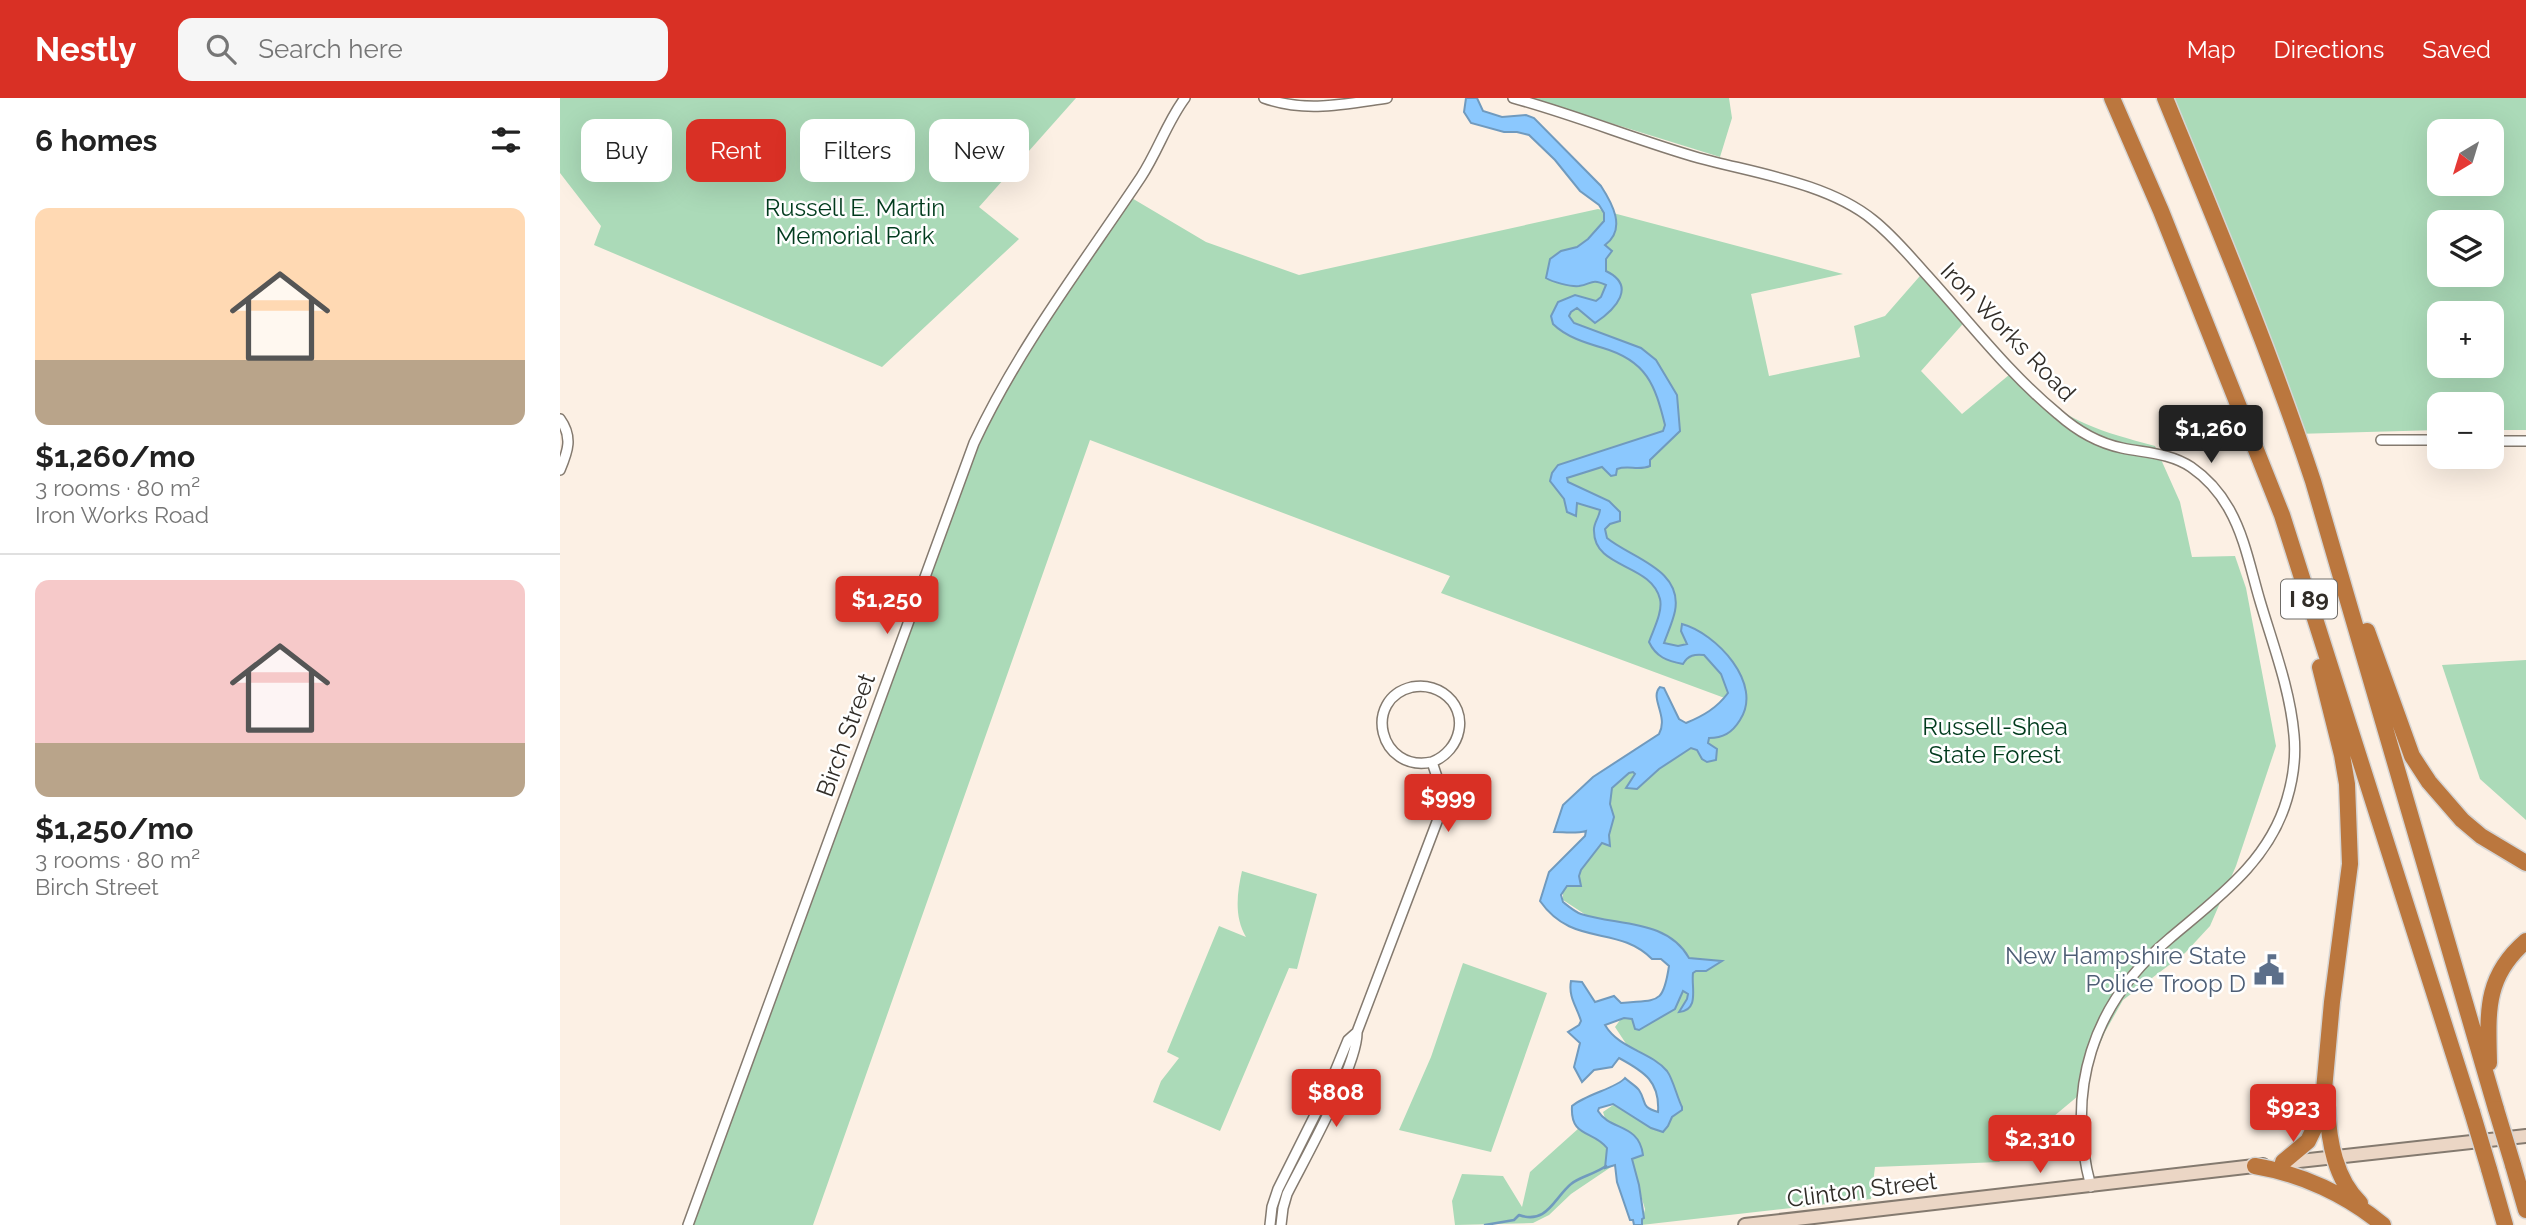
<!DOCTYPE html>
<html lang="en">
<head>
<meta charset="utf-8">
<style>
	:root { --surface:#fff; --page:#f6f6f6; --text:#222; --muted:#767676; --line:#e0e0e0; --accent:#d93025 }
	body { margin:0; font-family:Raleway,sans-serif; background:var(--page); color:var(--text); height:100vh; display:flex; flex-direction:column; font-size:26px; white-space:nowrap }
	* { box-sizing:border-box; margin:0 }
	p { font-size:23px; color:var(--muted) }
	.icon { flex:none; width:38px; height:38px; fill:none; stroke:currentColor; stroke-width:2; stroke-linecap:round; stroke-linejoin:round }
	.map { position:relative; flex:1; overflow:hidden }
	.drawer { display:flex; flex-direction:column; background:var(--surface); width:560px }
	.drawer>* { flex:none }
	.guide { position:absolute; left:21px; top:21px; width:665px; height:63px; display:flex; gap:14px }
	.needle { width:46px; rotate:218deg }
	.buttons { position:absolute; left:1867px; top:21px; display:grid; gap:14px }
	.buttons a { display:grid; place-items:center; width:77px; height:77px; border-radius:14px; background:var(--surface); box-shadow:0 7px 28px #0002; font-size:35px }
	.price { position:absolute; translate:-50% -60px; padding:0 16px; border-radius:7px; background:var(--accent); color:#fff; font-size:23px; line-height:46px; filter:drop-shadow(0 2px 4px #0008) }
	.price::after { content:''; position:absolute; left:50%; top:42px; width:21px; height:16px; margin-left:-10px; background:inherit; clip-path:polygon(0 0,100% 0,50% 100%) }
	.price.current { background:#222; color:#fff }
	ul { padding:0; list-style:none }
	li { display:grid; align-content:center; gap:14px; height:371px; padding:0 35px }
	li+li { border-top:2px solid var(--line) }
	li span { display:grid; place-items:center; height:217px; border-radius:14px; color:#555 }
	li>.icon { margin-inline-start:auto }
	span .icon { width:126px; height:126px; fill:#fffc; stroke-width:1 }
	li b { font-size:30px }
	h2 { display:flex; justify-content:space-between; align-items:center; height:84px; padding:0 35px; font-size:30px }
	.tag { padding:0 24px; border-radius:14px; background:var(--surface); box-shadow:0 7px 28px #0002; font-size:24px; line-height:63px }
	.tag.current { background:var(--accent); color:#fff }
	header { display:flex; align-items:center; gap:42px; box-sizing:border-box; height:98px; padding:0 35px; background:var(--accent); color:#fff }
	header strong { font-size:33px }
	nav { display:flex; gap:38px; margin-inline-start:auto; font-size:24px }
	.search { width:490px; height:63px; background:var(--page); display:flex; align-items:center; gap:18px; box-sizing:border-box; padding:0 24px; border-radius:14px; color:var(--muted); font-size:26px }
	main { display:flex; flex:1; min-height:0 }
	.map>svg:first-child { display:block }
	.green { fill:#abdab8; fill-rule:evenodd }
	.water { fill:#8bc8fe; stroke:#709abe; stroke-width:2 }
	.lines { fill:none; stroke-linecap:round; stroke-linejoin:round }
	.stream { stroke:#709abe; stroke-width:2.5 }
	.street-casing { stroke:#847a6f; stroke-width:12 }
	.secondary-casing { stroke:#847a6f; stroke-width:16 }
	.highway-casing { stroke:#d6d5d4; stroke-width:19 }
	.street { stroke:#fff; stroke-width:9 }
	.secondary { stroke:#ebd6c5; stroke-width:12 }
	.highway { stroke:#bb773e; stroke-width:16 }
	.highway-bridge-casing { stroke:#d6d5d4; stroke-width:19; stroke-linecap:butt }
	.highway-bridge { stroke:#bb773e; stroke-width:16 }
	.labels { text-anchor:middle; stroke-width:5; stroke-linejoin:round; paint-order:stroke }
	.shield { fill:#fff; stroke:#6f6c68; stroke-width:2 }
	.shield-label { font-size:23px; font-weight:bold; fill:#312d28 }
	.park-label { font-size:24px; fill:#013b1d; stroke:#fff }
	.street-label { font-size:24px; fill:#312d28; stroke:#fff }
	.service-label { font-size:24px; fill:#4e5e75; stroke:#fff; text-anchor:end }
</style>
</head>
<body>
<header>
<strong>Nestly</strong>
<div class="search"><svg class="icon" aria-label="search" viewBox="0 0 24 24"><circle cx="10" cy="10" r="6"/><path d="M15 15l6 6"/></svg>Search here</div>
<nav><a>Map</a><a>Directions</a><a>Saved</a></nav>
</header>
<main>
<section class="drawer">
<h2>6 homes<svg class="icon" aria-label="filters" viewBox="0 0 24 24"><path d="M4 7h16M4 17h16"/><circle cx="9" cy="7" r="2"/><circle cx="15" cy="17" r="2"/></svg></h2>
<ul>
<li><span style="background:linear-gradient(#ffd9b3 70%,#b9a48a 0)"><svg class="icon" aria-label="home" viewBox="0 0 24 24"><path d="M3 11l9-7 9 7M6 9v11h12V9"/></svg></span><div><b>$1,260/mo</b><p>3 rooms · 80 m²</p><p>Iron Works Road</p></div></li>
<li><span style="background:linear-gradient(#f6c9c9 75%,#b9a48a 0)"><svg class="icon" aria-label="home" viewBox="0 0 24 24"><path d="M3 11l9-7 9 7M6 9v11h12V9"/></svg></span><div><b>$1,250/mo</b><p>3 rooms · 80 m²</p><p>Birch Street</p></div></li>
</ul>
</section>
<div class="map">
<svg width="1966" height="1127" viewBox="0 0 1966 1127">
	<rect width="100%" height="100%" fill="#fcf0e4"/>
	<!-- green -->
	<path class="green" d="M0 0H516L419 109 459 141 322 269 34 147 41 128 0 75Z
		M970 0H1169L1172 20 1160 59Z
		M1602 0H1966V332H1932V306H1880L1879 332 1735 336ZM1880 33H1932V86H1880ZM1880 124H1932V177H1880ZM1880 215H1932V268H1880Z
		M570 99 646 144 739 177 1038 111 1283 176 1191 196 1209 278 1300 259 1294 228 1325 218 1366 171 1409 219 1361 273 1402 316 1455 272C1500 322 1532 331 1595 348L1620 404 1632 459 1675 458 1686 490 1716 648 1676 768 1650 828 1625 855 1563 902 1545 934 1518 998 1439 1064 1315 1069 1311 1101 1081 1127 1085 1111 1064 1041 1046 1023 1043 1014 1056 1005 1079 1021 1102 1013V1000L1055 929 1063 918H1086L1121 884 1090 833 1026 817 1003 802V793L1044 693 1074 667 1170 602 881 495 890 478 530 342 253 1127H133L350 530 431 314 475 239Z
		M1966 562V722L1920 681 1882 567Z
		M682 773 757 796 737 871 729 870 660 1033 593 1004 601 983 619 960 607 954 659 828 686 839C674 819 677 795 682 773Z
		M903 865 987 895 931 1054 839 1032 871 959Z
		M1019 1030C1027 1037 1041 1042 1047 1050L1045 1069 1054 1067 1011 1096 989 1117 973 1125 895 1127 892 1103 902 1076 943 1078 962 1109 970 1074Z"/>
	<!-- water -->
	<path class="water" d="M906 0H917L923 13 942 19 966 17 974 20 1041 88C1052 105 1067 131 1045 147L1052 153 1046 161V173C1077 188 1056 211 1035 225L1017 210 1011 214 1009 218 1014 225 1081 250 1096 262 1117 297 1120 333 1090 362V368C1079 373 1068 367 1057 371L1056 377 1051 378 1042 369 1007 380 1008 384 1049 403 1060 414V423L1050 426 1045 431 1047 440C1071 460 1123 471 1115 513 1113 523 1108 534 1104 545L1118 548 1127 546 1121 533 1122 526C1156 535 1204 586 1180 622 1172 635 1163 640 1149 640L1148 645 1157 651 1156 662 1147 664 1142 661 1137 652 1131 650 1099 671 1077 691 1066 690 1075 676 1073 674 1069 675 1052 690 1050 706 1054 719 1049 737 1050 748 1042 745 1021 772 1019 778 1021 788H1007L1001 797 1003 804C1008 808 1015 814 1021 816 1058 828 1107 821 1129 860L1162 863 1146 873H1136L1133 875C1131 889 1140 912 1119 914L1127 901 1128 896 1123 893 1115 911 1079 932 1075 931 1072 921 1064 920 1045 927C1059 951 1090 953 1107 973 1113 981 1117 999 1122 1009V1012L1112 1019 1108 1028 1103 1034 1091 1030 1053 1006 1039 1010 1038 1013C1050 1033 1079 1025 1083 1057L1072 1061 1079 1087 1084 1120 1082 1121V1127H1074L1073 1122H1070L1057 1084 1055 1067 1045 1070 1047 1050C1033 1032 1010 1040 1012 1008 1026 996 1057 990 1065 980 1069 984 1076 988 1079 992 1087 1004 1080 1009 1098 1014 1100 984 1085 974 1059 960L1052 969 1034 972 1022 984 1014 969 1020 945 1008 934 1019 927 1021 923C1017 909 1008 899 1011 883L1022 884 1035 904 1054 898 1061 905C1098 901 1103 908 1109 868L1101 861H1092C1057 826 1013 850 980 803L989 774 1025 738 1026 733C1015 736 1004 734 994 734L1003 707 1033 679 1099 636C1109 618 1089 600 1100 589L1104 590 1119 621 1126 625C1143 618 1157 610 1168 595L1161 576 1144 557C1135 556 1128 557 1123 566 1107 563 1096 559 1089 544 1093 532 1103 514 1100 501 1091 465 1034 471 1034 433 1033 426 1039 420 1040 412L1017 405 1016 418 1007 414 1004 401 990 383 992 375 998 367 1103 333 1105 327C1095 287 1087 263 1043 250 1026 245 1006 239 993 226L991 218 998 204 1015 197 1036 203 1041 199 1046 187C1031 180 1032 186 1019 188 1011 189 992 184 986 180L990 161 1001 153 1017 149 1028 141 1044 123V115L1039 107 1020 93 995 62 969 37 957 34H944L911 25 904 14Z"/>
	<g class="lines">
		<!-- stream -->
		<path class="stream" d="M925 1127 954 1122 959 1117C987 1127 994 1100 1011 1086 1019 1079 1035 1076 1046 1068"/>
		<!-- street casing -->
		<g class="street-casing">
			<path id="street" d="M704 0C745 15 785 6 827 0
				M953 0C1016 17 1076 42 1139 60 1194 75 1268 85 1313 122 1332 137 1348 156 1364 174 1408 222 1447 274 1498 316 1516 332 1538 345 1562 350 1586 355 1610 355 1631 369 1647 380 1660 395 1669 411 1685 439 1691 473 1700 503 1713 547 1730 591 1734 637 1736 658 1733 681 1727 701 1709 764 1656 801 1609 841 1532 906 1505 992 1531 1089
				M0 321C13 339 8 353 0 372
				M1821 342H1880
				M1932 343H1966
				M128 1127 414 345C459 249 523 166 581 79 598 53 607 24 625 0
				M710 1127 712 1109 718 1091 767 993 788 942 797 934
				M721 1127 723 1110 727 1096C744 1062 798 967 797 934L878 721 881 691 872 664C819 675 802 601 852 589 863 587 874 589 883 595 911 614 901 653 872 664"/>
		</g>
		<!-- secondary casing -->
		<g class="secondary-casing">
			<path id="secondary" d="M1721 1065 1966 1038
				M1185 1127 1703 1067"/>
		</g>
		<!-- highway casing -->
		<g class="highway-casing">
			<path id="highway" d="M1552 0 1601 113 1722 417 1912 1014
				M1605 0C1657 127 1710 253 1753 383L1936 1011
				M1807 533 1852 658 1869 684 1902 722 1921 738 1966 765
				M1929 965C1928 915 1924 879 1966 843
				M1767 1010C1769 1043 1775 1081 1800 1105
				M1723 1064 1748 1043 1762 1014 1772 904 1790 766 1787 686 1782 657 1760 569
				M1953 1067 1966 1112
				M1695 1068C1742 1076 1787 1097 1823 1127
				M1929 1071 1945 1127"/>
		</g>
		<!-- street -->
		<use href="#street" class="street"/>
		<!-- secondary -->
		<use href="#secondary" class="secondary"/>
		<!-- highway -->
		<use href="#highway" class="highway"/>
		<!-- highway-bridge casing -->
		<g class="highway-bridge-casing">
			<path id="highway-bridge" d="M1936 1011 1953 1067
				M1912 1014 1929 1071"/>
		</g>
		<!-- highway-bridge -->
		<use href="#highway-bridge" class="highway-bridge"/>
	</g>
	<!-- icons -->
	<defs>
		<g id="civic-bare" transform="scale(2.415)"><path d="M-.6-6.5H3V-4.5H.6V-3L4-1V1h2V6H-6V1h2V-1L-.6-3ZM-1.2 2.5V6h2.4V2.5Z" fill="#5c6f8a" stroke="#fff" stroke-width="2.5" paint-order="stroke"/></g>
	</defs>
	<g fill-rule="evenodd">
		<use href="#civic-bare" x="1709" y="872"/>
	</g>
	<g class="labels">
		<!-- shield labels -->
		<rect class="shield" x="1721" y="481.5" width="56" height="39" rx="5"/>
		<g class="shield-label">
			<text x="1749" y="509">I 89</text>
		</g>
		<!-- park labels -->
		<g class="park-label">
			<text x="295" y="118">Russell E. Martin<tspan x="295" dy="28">Memorial Park</tspan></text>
			<text x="1435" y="637">Russell-Shea<tspan x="1435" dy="28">State Forest</tspan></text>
		</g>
		<!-- street labels -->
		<g class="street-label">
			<text transform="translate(1448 234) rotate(46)" y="8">Iron Works Road</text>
			<text transform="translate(286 637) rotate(-70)" y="8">Birch Street</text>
			<text transform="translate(1302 1092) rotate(-7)" y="8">Clinton Street</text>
		</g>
		<!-- service labels -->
		<g class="service-label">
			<text x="1686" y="866">New Hampshire State<tspan x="1686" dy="28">Police Troop D</tspan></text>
		</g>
	</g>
</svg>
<div class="buttons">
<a><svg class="needle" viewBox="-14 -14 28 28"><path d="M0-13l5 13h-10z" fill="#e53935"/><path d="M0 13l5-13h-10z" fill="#767676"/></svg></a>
<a><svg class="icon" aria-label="layers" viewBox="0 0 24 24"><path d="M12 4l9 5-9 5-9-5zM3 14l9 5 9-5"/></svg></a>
<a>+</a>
<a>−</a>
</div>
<b class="price current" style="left:1651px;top:367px">$1,260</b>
<b class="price" style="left:327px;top:538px">$1,250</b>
<b class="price" style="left:888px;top:736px">$999</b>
<b class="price" style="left:776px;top:1031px">$808</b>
<b class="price" style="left:1733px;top:1046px">$923</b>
<b class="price" style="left:1480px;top:1077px">$2,310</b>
<div class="guide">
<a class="tag">Buy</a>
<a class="tag current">Rent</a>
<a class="tag">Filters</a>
<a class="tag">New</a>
</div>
</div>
</main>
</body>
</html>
